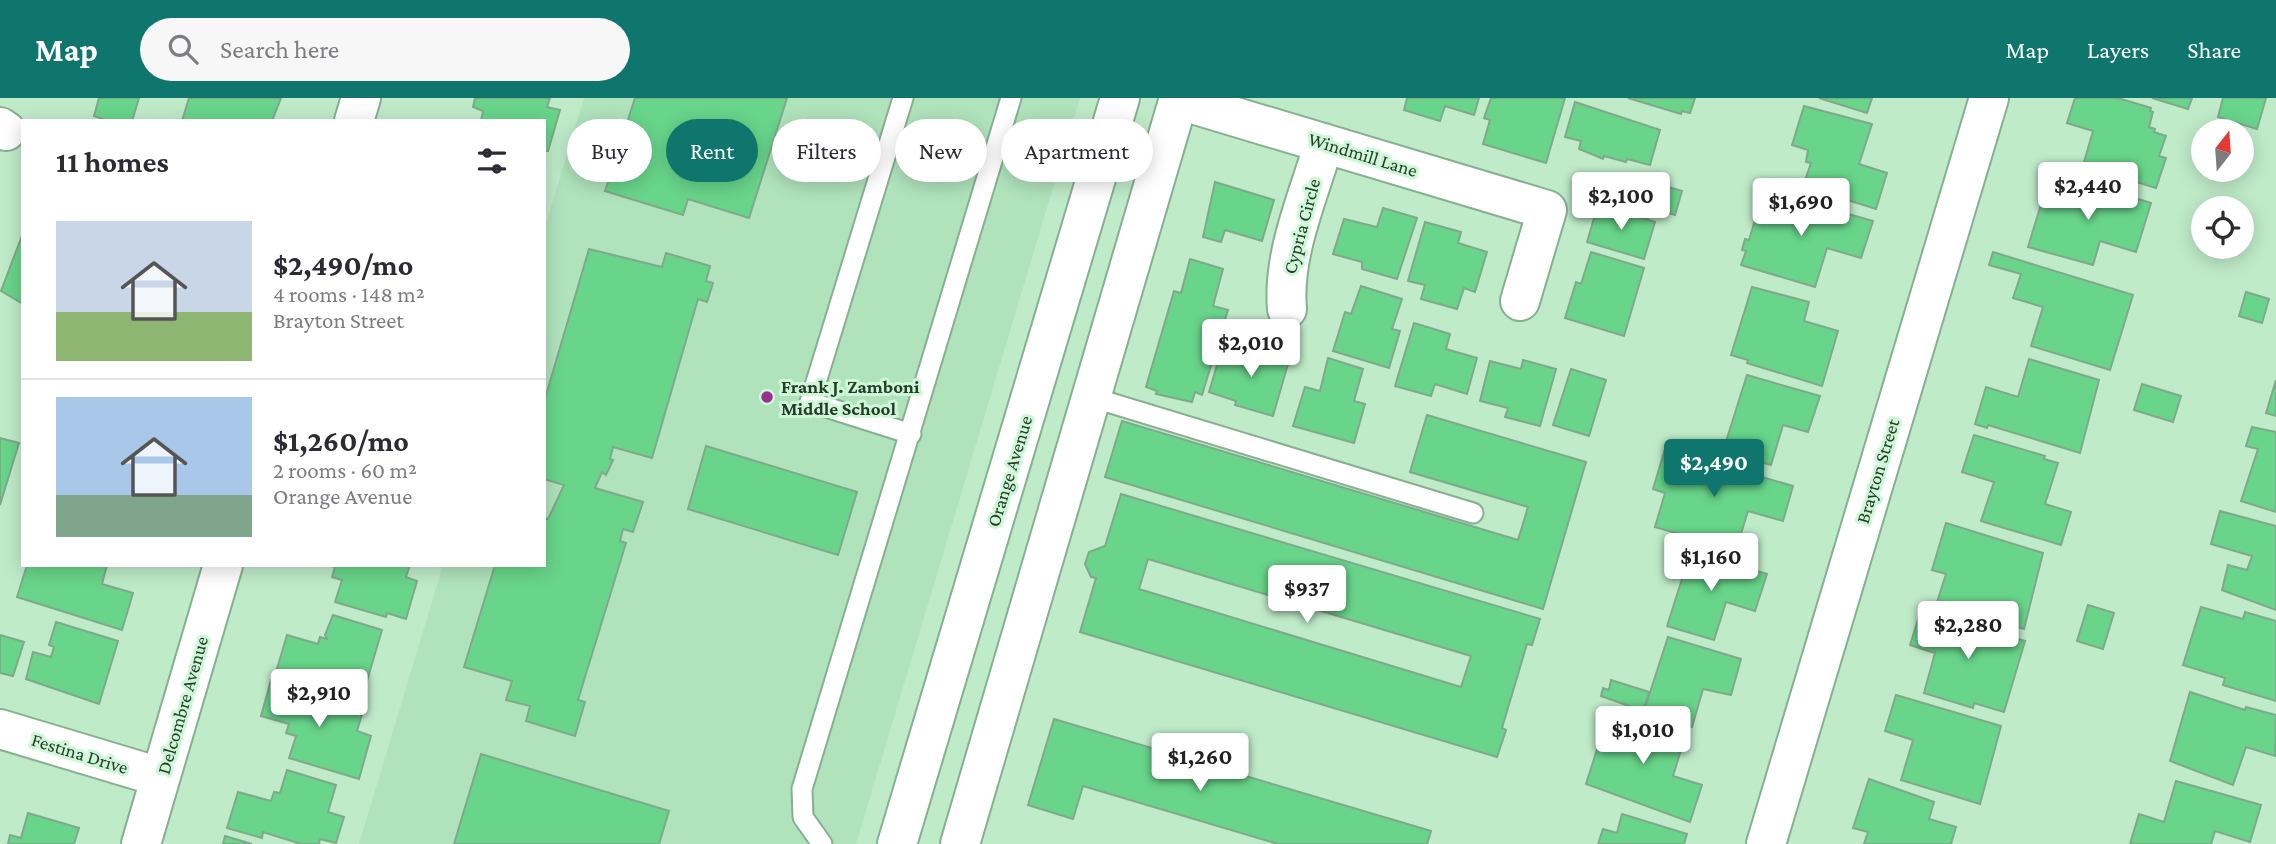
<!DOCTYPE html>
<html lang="en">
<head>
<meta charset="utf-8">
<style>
	:root { --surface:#fff; --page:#f7f7f7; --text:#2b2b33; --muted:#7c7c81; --line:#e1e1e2; --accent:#0f766e }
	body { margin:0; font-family:"Crimson Pro",serif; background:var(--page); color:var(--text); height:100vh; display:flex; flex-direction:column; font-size:26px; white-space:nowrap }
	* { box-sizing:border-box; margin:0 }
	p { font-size:23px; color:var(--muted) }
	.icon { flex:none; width:38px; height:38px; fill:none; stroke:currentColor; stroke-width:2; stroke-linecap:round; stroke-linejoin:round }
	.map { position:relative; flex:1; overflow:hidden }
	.details { position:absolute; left:21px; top:21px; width:525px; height:448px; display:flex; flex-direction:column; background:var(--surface); border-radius:0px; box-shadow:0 4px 18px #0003 }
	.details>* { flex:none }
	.banner { position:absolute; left:567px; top:21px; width:665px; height:63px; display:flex; gap:14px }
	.needle { width:46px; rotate:17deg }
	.controls { position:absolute; left:2191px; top:21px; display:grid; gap:14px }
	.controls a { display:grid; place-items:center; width:63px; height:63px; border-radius:50%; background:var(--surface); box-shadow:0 4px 18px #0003; font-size:35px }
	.price { position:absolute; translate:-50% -60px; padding:0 16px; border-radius:7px; background:#fff; color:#222; font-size:23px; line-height:46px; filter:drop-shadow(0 2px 4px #0008) }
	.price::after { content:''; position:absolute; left:50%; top:42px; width:21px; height:16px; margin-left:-10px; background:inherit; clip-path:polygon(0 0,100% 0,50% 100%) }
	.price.active { background:var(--accent); color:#fff }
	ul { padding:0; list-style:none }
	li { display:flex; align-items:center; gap:21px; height:175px; padding:0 35px }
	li+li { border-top:2px solid var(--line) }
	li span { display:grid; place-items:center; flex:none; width:196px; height:140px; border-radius:0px; color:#555 }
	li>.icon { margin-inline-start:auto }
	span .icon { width:84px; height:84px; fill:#fffc; stroke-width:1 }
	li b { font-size:30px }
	h2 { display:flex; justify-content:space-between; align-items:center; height:84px; padding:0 35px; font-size:30px }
	.chip { padding:0 24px; border-radius:32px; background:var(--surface); box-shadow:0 4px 18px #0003; font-size:24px; line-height:63px }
	.chip.active { background:var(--accent); color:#fff }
	header { display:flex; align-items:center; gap:42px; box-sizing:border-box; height:98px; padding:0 35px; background:var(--accent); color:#fff }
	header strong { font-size:33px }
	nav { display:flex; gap:38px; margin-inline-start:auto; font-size:24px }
	.search { width:490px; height:63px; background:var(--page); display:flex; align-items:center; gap:18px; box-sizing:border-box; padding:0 24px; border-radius:38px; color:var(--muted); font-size:26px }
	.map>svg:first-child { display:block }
	.built { fill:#b0e3bc }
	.building { fill:#68d58a; stroke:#7fa98a; stroke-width:2; fill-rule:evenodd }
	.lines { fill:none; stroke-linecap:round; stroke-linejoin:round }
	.lane-casing { stroke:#86b090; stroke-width:23 }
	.street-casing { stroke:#86b090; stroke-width:42 }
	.secondary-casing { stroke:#86b090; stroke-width:42 }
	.lane { stroke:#fff; stroke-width:19 }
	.street { stroke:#fff; stroke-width:38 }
	.secondary { stroke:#fff; stroke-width:38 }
	.poi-dot { fill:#9a2f90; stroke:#ccf8d6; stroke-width:2.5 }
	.labels { text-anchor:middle; stroke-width:6; stroke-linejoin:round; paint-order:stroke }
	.street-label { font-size:19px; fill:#293a2d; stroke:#ccf8d6 }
	.poi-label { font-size:19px; font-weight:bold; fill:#293a2d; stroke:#ccf8d6; text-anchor:start }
</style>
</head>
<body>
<header>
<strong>Map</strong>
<div class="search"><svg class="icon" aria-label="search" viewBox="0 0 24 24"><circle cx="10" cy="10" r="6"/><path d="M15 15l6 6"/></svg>Search here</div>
<nav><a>Map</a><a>Layers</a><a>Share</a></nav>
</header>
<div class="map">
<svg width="2276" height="746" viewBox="0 0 2276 746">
	<rect width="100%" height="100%" fill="#bfebc9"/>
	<!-- built -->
	<path class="built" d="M584 0H1080L856 746H359L443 467H544V132Z"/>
	<!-- building -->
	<path class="building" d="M99 0H139L132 23H109L94 18Z
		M189 0H281L272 23H182Z
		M475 0H550L547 9 560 12 548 53H544V23H481L483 13 473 9Z
		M635 0H787L749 120 688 101 683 117 605 93Z
		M1407 0H1479L1474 17 1445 8 1440 23 1404 12Z
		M1491 0H1565L1546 65 1483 46 1490 22 1484 20Z
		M1628 0H1695L1690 15 1682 13 1681 16Z
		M1819 0H1872L1867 15Z
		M2075 0H2118L2151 10 2150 13 2153 14 2149 29 2155 31 2154 34 2166 38 2159 58 2166 60 2156 90 2130 82 2128 86 2082 71 2093 33 2067 25Z
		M2152 0H2192L2188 11Z
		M2223 0H2266L2257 31 2218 19Z
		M1575 4 1660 32 1650 67 1627 61 1626 64 1604 58 1603 61 1579 51 1581 43 1565 39Z
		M1804 8 1872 26 1859 66 1887 75 1876 111 1803 88 1811 65 1806 64 1808 52 1792 47Z
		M2065 79 2151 105 2136 154 2100 143 2093 167 2028 149 2042 103 2057 107Z
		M1619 80 1656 92 1658 86 1682 93 1675 117 1651 110 1648 120 1613 109 1611 105Z
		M1215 84 1274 102 1262 143 1225 132 1221 144 1203 139Z
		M1764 92 1873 123 1861 160 1827 150 1815 189 1741 167 1746 153 1742 152 1745 141 1749 142Z
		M1598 107 1655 124 1644 161 1587 144Z
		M1383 110 1417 120 1397 181 1362 171V164L1333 156 1344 121 1377 129Z
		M1425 124 1461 134 1458 145 1487 154 1475 194 1464 190 1457 211 1421 201 1425 187 1408 183Z
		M23 135V206L1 193Z
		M589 151 662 169 666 155 710 168 706 183 713 185 707 204 698 201 652 360 613 349 610 361 613 362 606 377 602 374 595 390 643 404 633 434 623 431 620 443 626 445 578 602 585 604 575 638 526 623 530 608 506 602 512 583 464 569 495 467H544V420L548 421 564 387 544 381V304Z
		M1591 154 1644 170 1624 238 1565 220 1576 184 1581 186Z
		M1993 154 2133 197 2110 272 2031 248 2043 209 2013 200 2021 176 1989 167Z
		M1190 161 1223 171 1213 208 1228 212 1202 297 1195 294 1192 304 1156 296 1157 293 1146 289 1174 193 1181 195Z
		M1361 188 1402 201 1392 231 1400 233 1389 270 1333 253 1345 214 1351 216Z
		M1752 189 1809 204 1804 223 1838 233 1822 288 1747 265 1748 262 1731 257Z
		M2246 194 2269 201 2262 225 2239 218Z
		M1414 225 1450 236 1446 251 1477 260 1467 296 1435 286 1431 298 1395 288Z
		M1254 248 1290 259 1273 318 1235 307 1236 303 1209 294 1222 250 1251 259Z
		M1328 260 1363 271 1354 303 1365 306 1354 345 1293 328 1305 289 1320 293Z
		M2029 261 2099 282 2080 355 1988 327 1987 330 1975 326 1986 289 2018 299Z
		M1523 262 1556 271 1540 328 1505 319 1508 310 1480 303 1490 263 1521 271Z
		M1571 271 1606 282 1589 338 1553 327Z
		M1747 277 1820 298 1808 334 1783 327 1771 367 1723 353Z
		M2276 282V318L2266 315Z
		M2142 286 2181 298 2173 324 2134 312Z
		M1427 317 1586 364 1543 511 1105 379 1122 323 1518 442 1528 409 1410 374Z
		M2252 329 2276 334V414L2241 403 2258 351 2246 348Z
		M1974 337 2045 358 2044 361 2058 365 2045 406 2071 414 2061 447 1981 423 1994 384 1962 374Z
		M0 340 19 345 0 407Z
		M706 348 857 394 838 457 688 411Z
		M1665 351 1793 388 1783 423 1748 413 1736 452 1655 429 1665 395 1653 391Z
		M1121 396 1540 521 1532 547 1527 546 1502 630 1506 632 1497 659 1080 534 1096 480 1091 479 1085 466 1089 454 1105 448ZM1148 461 1471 558 1461 589 1139 491Z
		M2220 413 2276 428V512L2222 492 2228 467 2247 472 2252 458 2211 446Z
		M1946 425 2043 455 2024 531 1937 504 1946 476 1932 472Z
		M1679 455 1726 466 1727 464 1767 476 1755 513 1726 504 1714 542 1667 528 1683 478 1672 474Z
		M27 467H107L102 486 133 495 122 532 17 499Z
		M328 467H410L406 479 417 483 406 521 387 515 386 519 335 504 342 482 332 479 335 469Z
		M2088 507 2114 515 2103 551 2077 543Z
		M2201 509 2243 521 2245 514 2276 523V603L2223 587 2225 580 2183 567Z
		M1921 512 2025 543 2004 614 1974 605 1973 610 1924 595 1935 555 1910 547Z
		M333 517 382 532 364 593 323 581 310 579 308 584 276 574 287 537 318 546 320 539 327 541 325 537Z
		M56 524 118 543 99 606 26 581 33 554 51 559 54 549 49 547Z
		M0 537 24 544 13 578 0 575Z
		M1668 539 1741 561 1731 597 1703 591 1692 629 1643 616Z
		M271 582 307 591 305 597 363 613 357 633 371 638 359 681 289 660 296 638 286 635 289 626 261 618Z
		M1611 582 1649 594 1643 613 1601 598 1603 590 1609 592Z
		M2190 594 2245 612 2246 609 2276 617 2275 658 2246 649 2233 687 2170 663Z
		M1896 597 2001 628 1980 706 1901 682 1913 642 1885 633Z
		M1610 611 1647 627 1648 623 1678 632 1676 636 1685 639 1673 678 1702 687 1690 724 1586 686Z
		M1054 621 1431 733 1427 746H1278L1083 688 1073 721 1028 707Z
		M481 656 669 713 659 746H454Z
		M287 672 336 687 328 714 344 719 336 745 320 741 319 746H301L263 734 262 740 227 730 238 694 271 703 274 694 280 695Z
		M1869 681 1934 704 1929 721 1956 729 1951 746H1864L1868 734 1853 730Z
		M2176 683 2261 707 2250 744 2215 733 2211 746H2130L2139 716 2164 724Z
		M28 715 79 730 74 746H8L10 737 21 740Z
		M1622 716 1687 736 1684 746H1598L1603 731 1617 735Z
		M225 738 252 746H223Z"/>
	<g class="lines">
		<!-- lane casing -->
		<g class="lane-casing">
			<path id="lane" d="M903 0 810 304 911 336
				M1091 299 1473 415
				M822 746 803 719 802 691 1011 0"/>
		</g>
		<!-- street casing -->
		<g class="street-casing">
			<path id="street" d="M1179 2 1547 112 1520 203
				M354 23 361 0
				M0 29 6 33
				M1287 211C1282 156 1309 97 1324 45
				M0 631 160 679
				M141 746 223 467
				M1766 746 1989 0"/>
		</g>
		<!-- secondary casing -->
		<g class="secondary-casing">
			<path id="secondary" d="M897 746 1120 0
				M960 746 1179 0"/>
		</g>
		<!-- lane -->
		<use href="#lane" class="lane"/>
		<!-- street -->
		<use href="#street" class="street"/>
		<!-- secondary -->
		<use href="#secondary" class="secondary"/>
	</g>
	<!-- markers -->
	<circle class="poi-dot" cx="767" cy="299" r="7"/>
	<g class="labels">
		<!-- street labels -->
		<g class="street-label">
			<text transform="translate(1363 56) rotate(17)" y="7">Windmill Lane</text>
			<text transform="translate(1301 128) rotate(-75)" y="7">Cypria Circle</text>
			<text transform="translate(1009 373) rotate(-73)" y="7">Orange Avenue</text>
			<text transform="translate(1877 373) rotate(-73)" y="7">Brayton Street</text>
			<text transform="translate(182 607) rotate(-74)" y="7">Delcombre Avenue</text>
			<text transform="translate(80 655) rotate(17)" y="7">Festina Drive</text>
		</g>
		<!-- poi labels -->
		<g class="poi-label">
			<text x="781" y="295">Frank J. Zamboni<tspan x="781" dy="22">Middle School</tspan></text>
		</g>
	</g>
</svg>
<div class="controls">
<a><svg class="needle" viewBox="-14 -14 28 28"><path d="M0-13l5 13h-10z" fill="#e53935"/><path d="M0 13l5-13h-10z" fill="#7c7c81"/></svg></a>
<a><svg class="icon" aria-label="locate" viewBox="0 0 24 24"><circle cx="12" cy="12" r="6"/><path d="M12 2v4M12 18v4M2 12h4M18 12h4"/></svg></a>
</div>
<b class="price" style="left:2088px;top:124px">$2,440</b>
<b class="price" style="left:1621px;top:134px">$2,100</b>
<b class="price" style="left:1801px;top:140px">$1,690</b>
<b class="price" style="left:1251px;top:281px">$2,010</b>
<b class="price active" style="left:1714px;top:401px">$2,490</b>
<b class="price" style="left:1711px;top:495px">$1,160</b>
<b class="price" style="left:1307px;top:527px">$937</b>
<b class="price" style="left:1968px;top:563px">$2,280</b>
<b class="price" style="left:319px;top:631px">$2,910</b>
<b class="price" style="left:1643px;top:668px">$1,010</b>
<b class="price" style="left:1200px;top:695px">$1,260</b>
<div class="banner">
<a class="chip">Buy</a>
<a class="chip active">Rent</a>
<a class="chip">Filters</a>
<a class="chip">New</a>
<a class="chip">Apartment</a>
</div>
<section class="details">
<h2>11 homes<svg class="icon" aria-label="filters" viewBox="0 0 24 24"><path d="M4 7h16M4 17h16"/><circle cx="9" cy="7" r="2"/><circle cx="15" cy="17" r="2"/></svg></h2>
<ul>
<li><span style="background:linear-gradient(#c9d6e8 65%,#8fb573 0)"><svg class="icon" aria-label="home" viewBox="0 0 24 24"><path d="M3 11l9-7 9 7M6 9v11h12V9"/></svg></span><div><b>$2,490/mo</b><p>4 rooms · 148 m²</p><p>Brayton Street</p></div></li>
<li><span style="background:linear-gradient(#a9c7e8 70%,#7fa58c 0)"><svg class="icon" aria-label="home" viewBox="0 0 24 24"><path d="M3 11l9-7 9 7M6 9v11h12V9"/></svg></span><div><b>$1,260/mo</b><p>2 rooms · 60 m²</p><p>Orange Avenue</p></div></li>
</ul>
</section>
</div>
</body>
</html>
